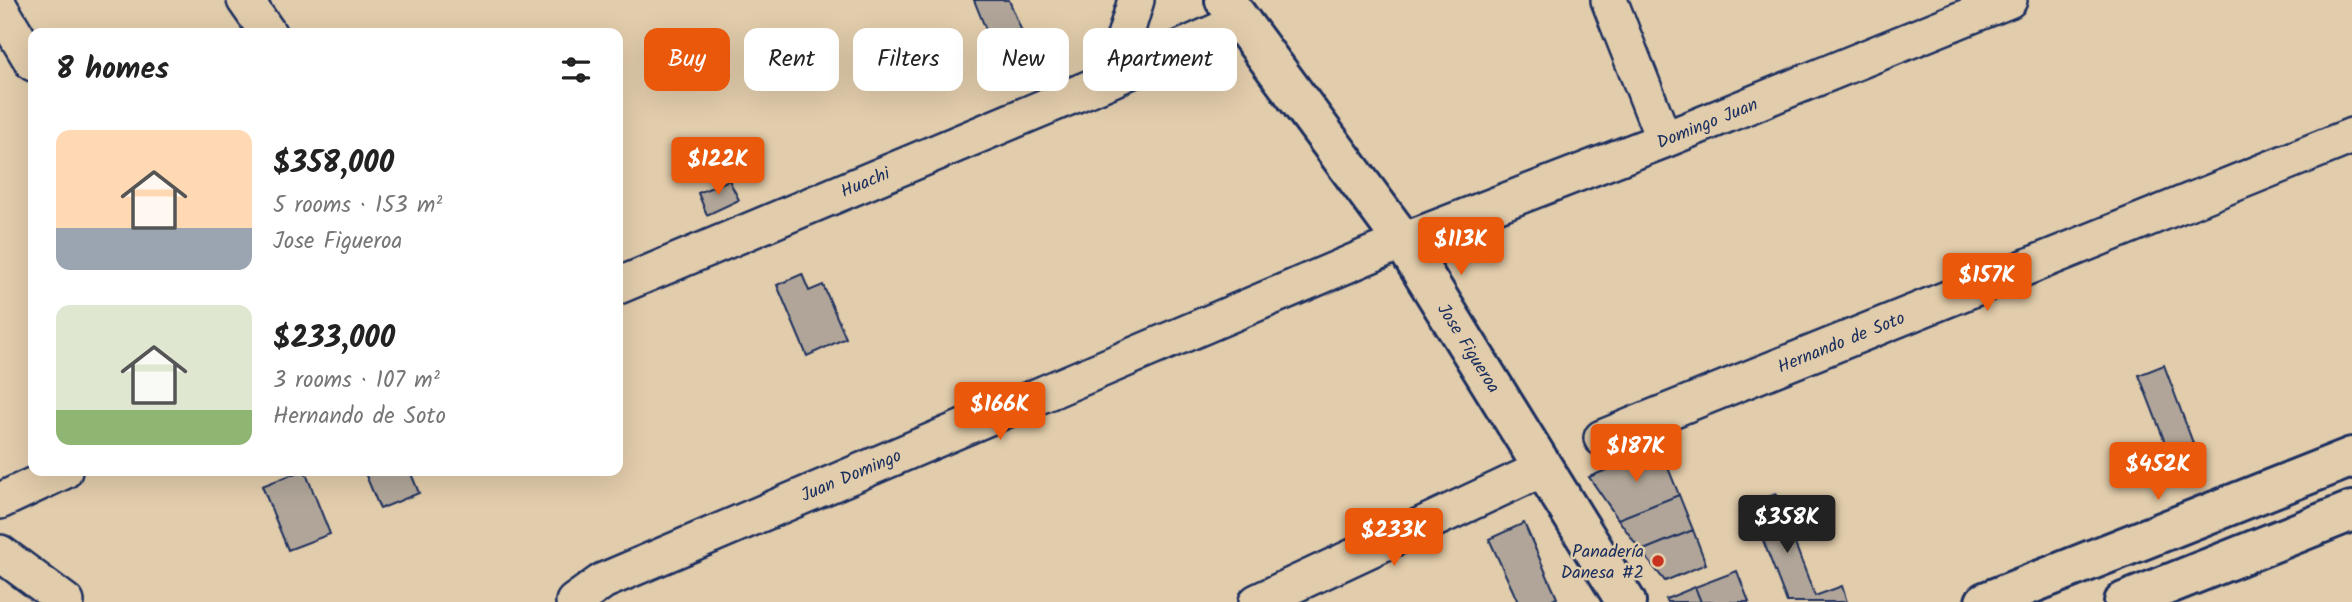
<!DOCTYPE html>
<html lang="en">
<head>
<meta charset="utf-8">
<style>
	:root { --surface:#fff; --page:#f6f6f6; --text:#222; --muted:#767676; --accent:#ea580c }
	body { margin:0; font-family:Kalam,sans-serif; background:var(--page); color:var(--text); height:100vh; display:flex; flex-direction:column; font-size:26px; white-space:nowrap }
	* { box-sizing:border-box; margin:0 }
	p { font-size:23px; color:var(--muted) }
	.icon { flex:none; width:38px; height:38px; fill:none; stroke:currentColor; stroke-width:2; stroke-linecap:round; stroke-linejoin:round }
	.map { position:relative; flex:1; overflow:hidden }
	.sheet { position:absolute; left:28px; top:28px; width:595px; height:448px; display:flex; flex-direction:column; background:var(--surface); border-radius:14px; box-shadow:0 7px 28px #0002 }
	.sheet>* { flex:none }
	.top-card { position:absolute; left:644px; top:28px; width:665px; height:63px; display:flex; gap:14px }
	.price { position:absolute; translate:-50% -60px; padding:0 16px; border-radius:7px; background:var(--accent); color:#fff; font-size:23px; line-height:46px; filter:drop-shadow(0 2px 4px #0008) }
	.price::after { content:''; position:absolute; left:50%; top:42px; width:21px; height:16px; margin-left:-10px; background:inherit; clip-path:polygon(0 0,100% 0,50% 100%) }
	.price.selected { background:#222; color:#fff }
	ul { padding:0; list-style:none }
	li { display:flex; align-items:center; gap:21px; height:175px; padding:0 28px }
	li span { display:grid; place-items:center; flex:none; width:196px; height:140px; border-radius:14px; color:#555 }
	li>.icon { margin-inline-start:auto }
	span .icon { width:84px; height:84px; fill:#fffc; stroke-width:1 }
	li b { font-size:30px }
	h2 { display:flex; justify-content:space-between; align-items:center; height:84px; padding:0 28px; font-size:30px }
	.tag { padding:0 24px; border-radius:14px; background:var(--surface); box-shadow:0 7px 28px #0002; font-size:24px; line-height:63px }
	.tag.selected { background:var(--accent); color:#fff }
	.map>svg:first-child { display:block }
	.building { fill:#b0a598; stroke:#1b2f5e; stroke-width:2 }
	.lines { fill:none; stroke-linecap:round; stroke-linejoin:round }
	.street-casing { stroke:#1b2f5e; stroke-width:40 }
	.secondary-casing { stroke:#1b2f5e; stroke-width:44 }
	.street { stroke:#e1ccab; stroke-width:35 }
	.secondary { stroke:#e1ccab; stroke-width:38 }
	.poi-dot { fill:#c8321e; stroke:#e1ccab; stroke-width:2.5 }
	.labels { text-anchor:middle; stroke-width:5; stroke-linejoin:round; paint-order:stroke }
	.street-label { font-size:18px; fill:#1b2f5e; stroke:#e1ccab }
	.poi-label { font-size:18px; fill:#1b2f5e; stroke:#e1ccab; text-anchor:end }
</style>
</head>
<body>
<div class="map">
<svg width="2352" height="602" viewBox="0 0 2352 602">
	<rect width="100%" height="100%" fill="#e1ccab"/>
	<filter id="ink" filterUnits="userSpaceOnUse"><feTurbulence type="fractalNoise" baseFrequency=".0143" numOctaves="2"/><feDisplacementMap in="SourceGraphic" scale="14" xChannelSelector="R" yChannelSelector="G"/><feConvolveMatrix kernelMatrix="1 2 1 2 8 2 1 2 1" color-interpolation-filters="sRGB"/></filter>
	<g filter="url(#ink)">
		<!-- building -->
		<path class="building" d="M974 0H1009L1027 44 997 57Z
			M729 180 739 200 707 215 698 193Z
			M802 274 809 291 823 285 846 338 807 356 777 285Z
			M2164 365 2200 462 2176 471 2139 375Z
			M1660 448 1679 495 1618 519 1589 477Z
			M301 471H305L330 534 288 550 262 486Z
			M364 471H410L419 493 380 509Z
			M1776 494 1815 596 1842 586 1847 602H1787L1749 504Z
			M1679 495 1693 530 1641 551 1618 519Z
			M1524 523 1557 598 1548 602H1518L1489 539Z
			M1693 530 1706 564 1665 581 1641 551Z
			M1737 571 1749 602H1701L1695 587Z
			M1695 587 1701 602H1668L1666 599Z"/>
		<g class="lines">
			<!-- street casing -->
			<g class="street-casing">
				<path id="street" d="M245 0 268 33
					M1609 0 1664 140
					M0 8 33 63
					M1112 79 1136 0
					M618 286 1112 79 1241 21
					M1602 438 2352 136
					M0 501 64 471
					M0 553 66 602
					M574 602 603 581 1403 241 1664 140 2009 0
					M1257 602 1544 468"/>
			</g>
			<!-- secondary casing -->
			<g class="secondary-casing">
				<path id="secondary" d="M1225 0 1403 241 1626 602
					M1985 602 2352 457
					M2124 602 2352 511"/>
			</g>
			<!-- street -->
			<use href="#street" class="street"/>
			<!-- secondary -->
			<use href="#secondary" class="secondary"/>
		</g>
	</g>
	<!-- markers -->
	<circle class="poi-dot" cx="1658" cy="561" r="7"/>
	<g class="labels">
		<!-- street labels -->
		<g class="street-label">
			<text transform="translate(1707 123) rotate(-22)" y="6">Domingo Juan</text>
			<text transform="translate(865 182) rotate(-23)" y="6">Huachi</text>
			<text transform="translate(1841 342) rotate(-22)" y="6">Hernando de Soto</text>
			<text transform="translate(1469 348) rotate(58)" y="6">Jose Figueroa</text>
			<text transform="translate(851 475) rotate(-23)" y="6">Juan Domingo</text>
		</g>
		<!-- poi labels -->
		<g class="poi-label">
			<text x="1644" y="557">Panadería<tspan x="1644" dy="21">Danesa #2</tspan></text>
		</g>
	</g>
</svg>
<b class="price" style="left:718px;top:197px">$122K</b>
<b class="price" style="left:1461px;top:277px">$113K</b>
<b class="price" style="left:1987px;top:313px">$157K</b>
<b class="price" style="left:1000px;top:442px">$166K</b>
<b class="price" style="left:1636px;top:484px">$187K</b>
<b class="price" style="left:2158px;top:502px">$452K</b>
<b class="price selected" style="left:1787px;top:555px">$358K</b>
<b class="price" style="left:1394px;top:568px">$233K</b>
<div class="top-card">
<a class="tag selected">Buy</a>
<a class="tag">Rent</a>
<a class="tag">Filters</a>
<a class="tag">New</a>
<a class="tag">Apartment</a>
</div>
<section class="sheet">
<h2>8 homes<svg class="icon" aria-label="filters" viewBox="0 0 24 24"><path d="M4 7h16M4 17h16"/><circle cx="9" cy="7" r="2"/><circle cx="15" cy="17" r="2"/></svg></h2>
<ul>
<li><span style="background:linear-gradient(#ffd9b3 70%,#9aa5b1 0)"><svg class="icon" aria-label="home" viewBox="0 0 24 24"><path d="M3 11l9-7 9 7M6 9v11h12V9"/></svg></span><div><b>$358,000</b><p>5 rooms · 153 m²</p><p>Jose Figueroa</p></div></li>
<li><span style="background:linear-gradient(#dfe7d0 75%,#8fb573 0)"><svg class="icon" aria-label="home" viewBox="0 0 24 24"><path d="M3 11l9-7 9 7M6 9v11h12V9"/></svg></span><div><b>$233,000</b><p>3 rooms · 107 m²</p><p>Hernando de Soto</p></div></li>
</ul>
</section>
</div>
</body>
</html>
